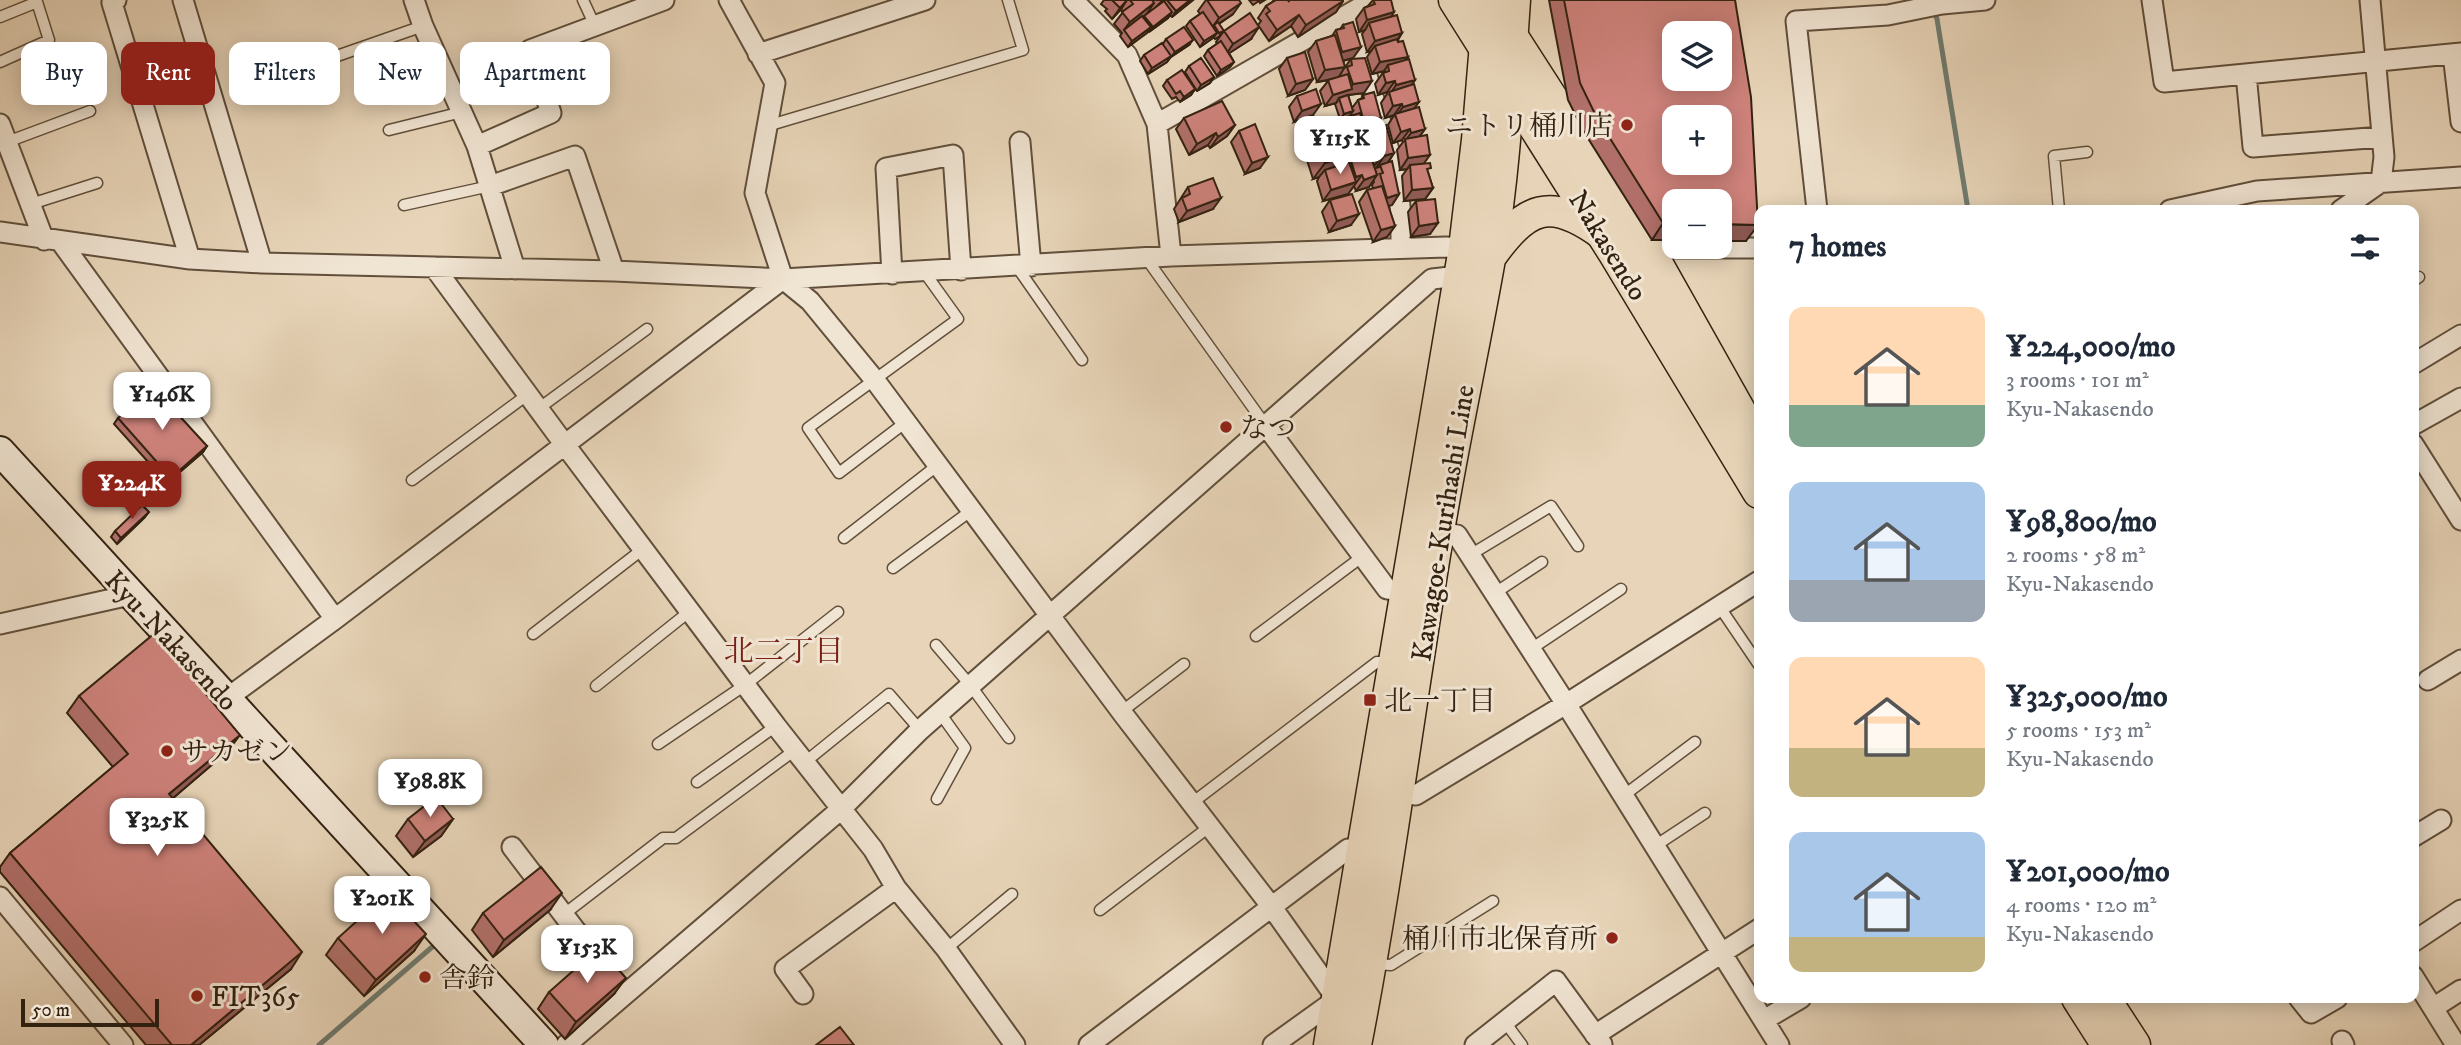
<!DOCTYPE html>
<html lang="en">
<head>
<meta charset="utf-8">
<style>
	:root { --surface:#fff; --page:#f6f6f7; --text:#1f2937; --muted:#747a83; --accent:#8f2418 }
	body { margin:0; font-family:"IM FELL DW Pica","Noto Serif JP",serif; background:var(--page); color:var(--text); height:100vh; display:flex; flex-direction:column; font-size:26px; white-space:nowrap }
	* { box-sizing:border-box; margin:0 }
	p { font-size:23px; color:var(--muted) }
	.icon { flex:none; width:38px; height:38px; fill:none; stroke:currentColor; stroke-width:2; stroke-linecap:round; stroke-linejoin:round }
	.map { position:relative; flex:1; overflow:hidden }
	.panel { position:absolute; left:1754px; top:205px; width:665px; height:798px; display:flex; flex-direction:column; background:var(--surface); border-radius:14px; box-shadow:0 4px 18px #0003 }
	.panel>* { flex:none }
	.top-card { position:absolute; left:21px; top:42px; width:665px; height:63px; display:flex; gap:14px }
	.buttons { position:absolute; left:1662px; top:21px; display:grid; gap:14px }
	.buttons a { display:grid; place-items:center; width:70px; height:70px; border-radius:14px; background:var(--surface); box-shadow:0 4px 18px #0003; font-size:35px }
	.scale { position:absolute; left:21px; bottom:18px; width:138px; box-sizing:border-box; padding-left:7px; border:4px solid #342211; border-top:0; font-size:19px; line-height:24px; white-space:nowrap; color:#342211; -webkit-text-stroke:5px #f0e4d2; paint-order:stroke }
	.price { position:absolute; translate:-50% -60px; padding:0 16px; border-radius:14px; background:#fff; color:#222; font-size:23px; line-height:46px; filter:drop-shadow(0 2px 4px #0008) }
	.price::after { content:''; position:absolute; left:50%; top:42px; width:21px; height:16px; margin-left:-10px; background:inherit; clip-path:polygon(0 0,100% 0,50% 100%) }
	.price.on { background:var(--accent); color:#fff }
	ul { padding:0; list-style:none }
	li { display:flex; align-items:center; gap:21px; height:175px; padding:0 35px }
	li span { display:grid; place-items:center; flex:none; width:196px; height:140px; border-radius:14px; color:#555 }
	li>.icon { margin-inline-start:auto }
	span .icon { width:84px; height:84px; fill:#fffc; stroke-width:1 }
	li b { font-size:30px }
	h2 { display:flex; justify-content:space-between; align-items:center; height:84px; padding:0 35px; font-size:30px }
	.chip { padding:0 24px; border-radius:14px; background:var(--surface); box-shadow:0 4px 18px #0003; font-size:24px; line-height:63px }
	.chip.on { background:var(--accent); color:#fff }
	.map>svg:first-child { display:block }
	.lines { fill:none; stroke-linecap:round; stroke-linejoin:round }
	.stream { stroke:#6f7c71; stroke-width:5 }
	.service-casing { stroke:#614f3b; stroke-width:13 }
	.minor-casing { stroke:#614f3b; stroke-width:23 }
	.secondary-casing { stroke:#342211; stroke-width:32 }
	.primary-casing { stroke:#342211; stroke-width:33 }
	.trunk-casing { stroke:#342211; stroke-width:35 }
	.service { stroke:#f0e4d2; stroke-width:10 }
	.minor { stroke:#f0e4d2; stroke-width:19 }
	.secondary { stroke:#f0e4d2; stroke-width:28 }
	.primary { stroke:#e8d5b9; stroke-width:30 }
	.trunk { stroke:#e8d5b9; stroke-width:32 }
	.wall { fill:#b1706a; stroke:#342211; stroke-width:2 }
	.shaded-wall { fill:#905b56; stroke:#342211; stroke-width:2 }
	.building { fill:#ce827b; stroke:#342211; stroke-width:2; fill-rule:evenodd }
	.poi-dot { fill:#8f2418; stroke:#f0e4d2; stroke-width:2.5 }
	.labels { text-anchor:middle; stroke-width:6; stroke-linejoin:round; paint-order:stroke }
	.poi-label { font-size:28px; fill:#342211; stroke:#f0e4d2; text-anchor:start }
	.street-label { font-size:28px; fill:#342211; stroke:#f0e4d2 }
	.neighbourhood-label { font-size:30px; fill:#7a1f14; stroke:#f0e4d2 }
</style>
</head>
<body>
<div class="map">
<svg width="2461" height="1045" viewBox="0 0 2461 1045">
	<rect width="100%" height="100%" fill="#e8d5b9"/>
	<filter id="stains"><feTurbulence type="fractalNoise" baseFrequency=".00286" numOctaves="4"/><feColorMatrix values="0 0 0 0 .2 0 0 0 0 .09 0 0 0 0 .02 0 0 0 .5 -.17"/></filter>
	<radialGradient id="worn" r=".72"><stop offset=".6" stop-color="#630" stop-opacity="0"/><stop offset="1" stop-color="#630" stop-opacity=".3"/></radialGradient>
	<g class="lines">
		<!-- stream -->
		<path class="stream" d="M1933 10 1937 19 1968 210
			M319 1045 439 941"/>
		<!-- service casing -->
		<g class="service-casing">
			<path id="service" d="M583 0 595 26
				M0 17 37 2 49 40 0 62
				M334 57 423 26
				M767 126 1023 50 1008 0
				M389 130 462 112
				M7 142 90 111
				M31 204 97 183
				M404 205 490 186
				M2059 210 2054 156 2087 152
				M1146 258 1266 426
				M1017 267 1082 360
				M2413 281 2419 277
				M538 409 647 329
				M906 422 839 473 808 428 958 319 925 273
				M412 480 527 395
				M844 538 938 465
				M1470 555 1551 506 1578 546
				M893 568 972 510
				M1495 593 1542 562
				M1719 606 1759 665
				M533 634 643 549
				M1256 636 1363 556
				M936 645 971 686 1009 738
				M1531 649 1621 589
				M596 686 690 611
				M1121 712 1184 664
				M658 744 745 685 838 612
				M804 763 889 694 920 730
				M697 782 776 726
				M1623 796 1695 742
				M937 799 965 748 940 713
				M1192 803 1377 662H1392
				M1655 846 1705 813
				M1100 910 1209 827
				M563 915 663 838H676L795 750
				M946 949 1012 894
				M1375 964 1391 965 1493 901
				M1505 1022 1522 1045"/>
		</g>
		<!-- minor casing -->
		<g class="minor-casing">
			<path id="minor" d="M116 0 112 3 190 259
				M183 0 262 263
				M414 0 423 26 477 146 515 269
				M729 0 775 83 755 193 783 279 810 301 874 379 1123 714 1271 906 1339 1002
				M1073 0 1127 55 1157 124 1171 256
				M2152 0 2164 82 2461 53
				M1352 25 1397 177 1401 216V248
				M758 54 925 0
				M2453 54 2461 122
				M2246 74 2253 147 2382 137
				M0 124 44 240
				M1157 124 1373 0
				M1020 142 1031 266
				M477 146 551 113 530 50 664 0
				M490 186 575 156 614 271
				M1817 210 1796 21 1888 15 1942 4 1985 0
				M2170 210 2257 191 2461 177
				M2341 210 2381 182 2384 157 2370 0
				M0 232 190 259 262 263 614 271 783 279 1171 256 1446 247 1464 248
				M61 242 335 619
				M1641 248H1759
				M434 267 565 445 776 726 873 849 896 888 946 949 1015 1045
				M892 274 886 168 953 155 961 270
				M2413 364 2461 335
				M2413 425 2461 398
				M1267 427 1387 589 1405 592
				M2413 444 2461 520
				M1438 532 1457 535 1566 704 1779 1045
				M0 624 130 595
				M2428 680 2461 660
				M226 699 335 619 783 279
				M1399 793 1416 795 1566 704 1759 581
				M2413 837 2441 820
				M512 847 608 973
				M0 897 123 1045
				M2413 942 2461 910
				M2413 976 2456 1045
				M803 994 785 969 896 888
				M2299 998 2311 1013 2337 998
				M2433 1008 2461 990
				M1764 1020 1801 998
				M1595 1035 1759 929
				M2342 1041 2344 1045
				M566 1045 840 810 920 730 1432 279 1459 276
				M1089 1045 1348 849 1362 851
				M1273 1045 1337 999
				M1475 1045 1556 981 1602 1044"/>
		</g>
		<!-- secondary casing -->
		<g class="secondary-casing">
			<path id="secondary" d="M0 451 544 1045"/>
		</g>
		<!-- primary casing -->
		<g class="primary-casing">
			<path id="primary" d="M1490 258C1526 206 1550 196 1603 235
				M1329 1045 1464 248 1477 140 1486 32
				M1356 1045C1389 874 1410 702 1439 531 1454 440 1474 350 1490 259 1505 174 1509 86 1515 0"/>
		</g>
		<!-- trunk casing -->
		<g class="trunk-casing">
			<path id="trunk" d="M1455 0 1614 252 1759 492
				M1488 0 1647 247 1759 446
				M2078 998 2108 1045
				M2106 1002 2134 1045"/>
		</g>
		<!-- service -->
		<use href="#service" class="service"/>
		<!-- minor -->
		<use href="#minor" class="minor"/>
		<!-- secondary -->
		<use href="#secondary" class="secondary"/>
		<!-- primary -->
		<use href="#primary" class="primary"/>
		<!-- trunk -->
		<use href="#trunk" class="trunk"/>
	</g>
	<!-- wall -->
	<path class="wall" d="M1104 0H1163L1155 8 1165 0H1193L1172 17 1170 15 1168 18 1149 32 1148 31 1128 47 1120 36 1122 33 1114 24 1123 12 1121 10 1122 8 1112 19 1105 11 1107 9 1101 4Z
		M1206 0H1239L1233 14 1219 24 1220 36 1215 39 1214 37 1200 47 1186 26 1190 21 1200 14 1198 11Z
		M1249 0H1265L1260 3 1259 1 1253 5Z
		M1273 0H1343V1L1336 12 1298 37 1291 26 1269 41 1258 25 1261 21 1258 18 1266 6 1274 1Z
		M1373 0H1391L1392 17 1402 33 1398 40 1408 57 1406 60 1415 80 1411 85 1415 108 1425 129 1419 137 1424 163 1428 172 1433 188 1425 199 1404 201 1402 176 1407 169 1400 170 1397 150 1403 142 1402 140 1393 143 1388 125 1394 115 1385 118 1381 103 1387 94V92L1378 95 1375 84 1384 71 1372 74 1367 57 1371 51 1367 52 1362 34 1365 30 1359 32 1356 19 1364 8 1368 6Z
		M1549 0H1735L1746 241H1720V201H1675V240H1652L1584 132 1568 100Z
		M1343 25 1353 58 1343 61 1345 67 1351 59 1364 93 1348 95 1352 108 1358 100 1361 99 1363 95 1381 118 1373 129 1366 131V133L1368 131 1394 153 1388 163 1399 194 1392 205 1388 206 1395 226 1387 237 1373 242 1359 202 1367 190 1373 189 1372 185 1374 182 1373 180 1369 187 1356 191 1354 186 1348 194 1323 201 1317 181 1319 177 1313 179 1306 157 1309 152 1305 154 1299 138 1307 126 1332 136 1338 134 1336 129 1344 118 1340 119 1335 104 1336 103 1325 106 1320 91 1329 80 1317 82 1308 52 1316 41 1332 36 1336 30 1340 29Z
		M1224 31 1251 39 1229 53 1234 62 1230 67 1217 76 1204 56 1208 50 1217 44 1216 42Z
		M1166 39 1189 45 1171 57 1167 62 1148 74 1140 61 1144 55 1163 44Z
		M1287 58 1313 79 1305 90 1288 96 1279 69Z
		M1189 66 1214 77 1210 83 1197 91 1185 72Z
		M1167 80 1195 89 1191 95 1180 102 1176 97 1172 99 1163 86Z
		M1297 96 1313 115 1294 122 1289 107Z
		M1184 118 1235 125 1227 136 1210 148 1208 145 1189 155 1176 129Z
		M1239 131 1260 168 1245 174 1231 142Z
		M1188 187 1213 209 1179 222 1174 209Z
		M1330 200 1351 225 1329 232 1322 212Z
		M1416 201 1430 234 1411 237 1408 212Z
		M118 418 207 446 203 452 167 483 114 424Z
		M145 517 117 544 111 537 115 531Z
		M79 696 228 751 173 798 291 969 199 1045H146L0 872V867L10 853 113 767 67 713Z
		M408 819H453L441 836 413 857 396 836Z
		M550 910 493 957 472 930 483 913Z
		M338 938 414 951 364 996 326 955Z
		M549 992 614 994 565 1039 538 1009Z"/>
	<!-- shaded-wall -->
	<path class="shaded-wall" d="M1127 0 1122 8 1112 19 1120 8Z
		M1190 0H1193L1172 17 1176 11Z
		M1343 1 1336 12 1298 37 1306 25Z
		M1154 3 1146 15 1125 31 1124 30 1130 22Z
		M1241 3 1233 14 1215 26 1214 25 1219 18Z
		M1172 12 1168 18 1149 32 1153 27Z
		M1394 12 1387 24 1369 23 1365 30 1359 32 1367 20Z
		M1299 15 1291 26 1269 41 1277 30Z
		M1151 27 1147 33 1128 47 1132 41Z
		M1259 27 1251 39 1225 56 1233 44Z
		M1217 33 1213 38 1200 47 1204 41Z
		M1402 33 1394 44 1375 46 1371 51 1367 52 1375 41Z
		M1193 40 1189 45 1171 57 1175 52Z
		M1361 47 1353 58 1334 63 1342 52Z
		M1171 56 1167 62 1148 74 1152 68Z
		M1408 57 1400 68 1388 65 1384 71 1372 74 1380 62Z
		M1234 62 1230 67 1217 76 1221 70Z
		M1345 67 1338 78 1317 82 1325 70Z
		M1214 77 1210 83 1197 91 1201 85Z
		M1313 79 1305 90 1288 96 1296 84Z
		M1415 80 1407 91 1390 94 1396 85Z
		M1372 81 1364 93 1348 95 1339 98 1336 103 1325 106 1333 95 1349 90 1353 84Z
		M1395 81 1387 92 1378 95 1386 83Z
		M1195 89 1191 95 1180 102 1184 97Z
		M1419 102 1411 113 1396 116 1403 107Z
		M1321 104 1313 115 1294 122 1302 111Z
		M1402 104 1394 115 1385 118 1393 106Z
		M1353 111 1349 117 1340 119 1344 114Z
		M1381 118 1373 129 1356 134 1364 122Z
		M1235 125 1227 136 1210 148 1218 137Z
		M1410 129 1402 140 1393 143 1401 132Z
		M1425 129 1417 140 1405 141 1411 133Z
		M1216 133 1208 145 1189 155 1197 144Z
		M1317 141 1309 152 1305 154 1312 143Z
		M1370 146 1363 158 1350 161 1345 169 1325 170 1319 177 1313 179 1325 163Z
		M1394 153 1386 165 1376 168 1384 156Z
		M1383 154 1375 165 1368 167 1375 156Z
		M1430 155 1422 166 1410 165 1407 169 1400 170 1408 158Z
		M1268 157 1260 168 1245 174 1252 163Z
		M1362 175 1348 194 1323 201 1331 190 1352 184 1356 177Z
		M1377 175 1369 187 1356 191 1364 180Z
		M1433 188 1425 199 1404 201 1412 190Z
		M1399 194 1392 205 1379 209 1387 198Z
		M1221 198 1213 209 1179 222 1187 211Z
		M1359 214 1351 225 1329 232 1337 221Z
		M1438 223 1430 234 1411 237 1419 226Z
		M1663 223 1675 224V240H1652Z
		M1720 224 1758 225 1746 241H1720Z
		M1395 226 1387 237 1373 242 1381 230Z
		M207 446 203 452 167 483 171 478Z
		M149 512 145 517 117 544 121 538Z
		M240 735 228 751 158 811 169 794Z
		M453 819 441 836 413 857 425 841Z
		M562 893 550 910 493 957 504 940Z
		M426 934 414 951 364 996 376 980Z
		M302 952 291 969 199 1045H191Z
		M626 978 614 994 565 1039 576 1022Z"/>
	<!-- building -->
	<path class="building" d="M1112 0H1127L1120 8Z
		M1130 0H1152L1154 3 1130 22 1122 12 1133 4Z
		M1167 0H1190L1176 11Z
		M1207 0H1239L1241 3 1219 18Z
		M1276 0H1288L1289 2V0H1343V1L1306 25 1299 15 1277 30 1266 14 1270 11 1266 6Z
		M1373 0H1391L1394 12 1367 20 1364 8 1375 4Z
		M1564 0H1735L1751 97 1758 225 1720 224V201H1675V224L1663 223 1596 116 1580 83ZM1675 33H1720V79H1675ZM1675 117H1720V163H1675Z
		M1164 1 1172 12 1153 27 1144 16Z
		M1203 12 1217 33 1204 41 1190 21Z
		M1250 13 1259 27 1233 44 1224 31Z
		M1397 15 1402 33 1375 41 1369 23Z
		M1142 16 1151 27 1132 41 1124 30Z
		M1218 22 1224 31 1219 33 1214 25Z
		M1353 22 1361 47 1342 52 1336 30 1344 28 1343 25Z
		M1184 27 1193 40 1175 52 1166 39Z
		M1335 35 1345 67 1325 70 1316 41Z
		M1397 39 1398 42 1403 41 1408 57 1380 62 1375 46Z
		M1221 41 1234 62 1221 70 1208 50Z
		M1162 43 1171 56 1152 68 1144 55Z
		M1305 52 1313 79 1296 84 1287 58Z
		M1201 58 1214 77 1201 85 1189 66Z
		M1365 58 1372 81 1353 84 1347 67 1352 65 1351 59Z
		M1409 59 1415 80 1396 85 1395 81 1386 83 1383 73 1389 71 1388 65Z
		M1182 70 1195 89 1184 97 1180 91 1176 94 1167 80Z
		M1348 74 1352 89 1333 95 1328 80Z
		M1414 84 1419 102 1403 107 1402 104 1393 106 1389 92Z
		M1316 89 1321 104 1302 111 1297 96Z
		M1374 92 1381 118 1364 122 1358 100 1364 98 1363 95Z
		M1348 95 1353 111 1344 114 1339 98Z
		M1222 101 1235 125 1218 137 1216 133 1197 144 1184 118Z
		M1419 107 1425 129 1411 133 1410 129 1401 132 1395 114Z
		M1360 113 1370 146 1358 150 1351 130H1348L1344 118Z
		M1327 120 1332 136 1312 143 1307 126Z
		M1255 124 1268 157 1252 163 1239 131Z
		M1386 125 1394 153 1384 156 1383 154 1375 156 1368 131Z
		M1351 130 1358 152 1325 163 1317 141Z
		M1427 135 1430 155 1408 158 1405 139Z
		M1370 154 1377 175 1364 180 1362 175 1356 177 1351 161Z
		M1392 161 1399 194 1387 198 1380 174 1383 173 1380 165Z
		M1349 162 1356 182 1331 190 1325 170Z
		M1430 163 1431 168 1427 169 1433 188 1412 190 1410 165Z
		M1213 178 1221 198 1187 211 1182 198 1190 194 1188 187Z
		M1382 186 1395 226 1381 230 1367 190Z
		M1352 194 1359 214 1337 221 1330 200Z
		M1435 199 1438 223 1419 226 1416 201Z
		M153 387 207 446 171 478 118 418Z
		M142 505 149 512 121 538 115 531Z
		M155 633 240 735 169 794 302 952 191 1045H172L10 853 128 754 79 696Z
		M436 797 453 819 425 841 408 819Z
		M541 867 562 893 504 940 483 913Z
		M388 893 426 934 376 980 338 938Z
		M599 948 626 978 576 1022 549 992Z
		M840 1027 854 1045H816Z"/>
	<!-- markers -->
	<g class="poi-dot">
		<circle cx="1627" cy="125" r="7"/>
		<circle cx="1226" cy="427" r="7"/>
		<rect x="1363" y="693" width="14" height="14" rx="3.5"/>
		<circle cx="167" cy="751" r="7"/>
		<circle cx="1612" cy="938" r="7"/>
		<circle cx="425" cy="977" r="7"/>
		<circle cx="197" cy="996" r="7"/>
	</g>
	<g class="labels">
		<!-- poi labels -->
		<g class="poi-label">
			<text x="1613" y="135" text-anchor="end">ニトリ桶川店</text>
			<text x="1240" y="437">なつ</text>
			<text x="1384" y="710">北一丁目</text>
			<text x="181" y="761">サカゼン</text>
			<text x="1598" y="948" text-anchor="end">桶川市北保育所</text>
			<text x="439" y="987">舎鈴</text>
			<text x="211" y="1006">FIT365</text>
		</g>
		<!-- street labels -->
		<g class="street-label">
			<text transform="translate(1609 245) rotate(58)" y="10">Nakasendo</text>
			<text transform="translate(1442 523) rotate(-81)" y="10">Kawagoe-Kurihashi Line</text>
			<text transform="translate(172 640) rotate(47)" y="10">Kyu-Nakasendo</text>
		</g>
		<!-- neighbourhood labels -->
		<g class="neighbourhood-label">
			<text x="784" y="661">北二丁目</text>
		</g>
	</g>
	<rect width="100%" height="100%" filter="url(#stains)"/>
	<rect width="100%" height="100%" fill="url(#worn)"/>
</svg>
<div class="buttons">
<a><svg class="icon" aria-label="layers" viewBox="0 0 24 24"><path d="M12 4l9 5-9 5-9-5zM3 14l9 5 9-5"/></svg></a>
<a>+</a>
<a>−</a>
</div>
<div class="scale">50 m</div>
<b class="price" style="left:1340px;top:176px">¥115K</b>
<b class="price" style="left:162px;top:432px">¥146K</b>
<b class="price on" style="left:132px;top:521px">¥224K</b>
<b class="price" style="left:430px;top:819px">¥98.8K</b>
<b class="price" style="left:157px;top:858px">¥325K</b>
<b class="price" style="left:382px;top:936px">¥201K</b>
<b class="price" style="left:587px;top:985px">¥153K</b>
<div class="top-card">
<a class="chip">Buy</a>
<a class="chip on">Rent</a>
<a class="chip">Filters</a>
<a class="chip">New</a>
<a class="chip">Apartment</a>
</div>
<section class="panel">
<h2>7 homes<svg class="icon" aria-label="filters" viewBox="0 0 24 24"><path d="M4 7h16M4 17h16"/><circle cx="9" cy="7" r="2"/><circle cx="15" cy="17" r="2"/></svg></h2>
<ul>
<li><span style="background:linear-gradient(#ffd9b3 70%,#7fa58c 0)"><svg class="icon" aria-label="home" viewBox="0 0 24 24"><path d="M3 11l9-7 9 7M6 9v11h12V9"/></svg></span><div><b>¥224,000/mo</b><p>3 rooms · 101 m²</p><p>Kyu-Nakasendo</p></div></li>
<li><span style="background:linear-gradient(#a9c7e8 70%,#9aa5b1 0)"><svg class="icon" aria-label="home" viewBox="0 0 24 24"><path d="M3 11l9-7 9 7M6 9v11h12V9"/></svg></span><div><b>¥98,800/mo</b><p>2 rooms · 58 m²</p><p>Kyu-Nakasendo</p></div></li>
<li><span style="background:linear-gradient(#ffd9b3 65%,#c2b280 0)"><svg class="icon" aria-label="home" viewBox="0 0 24 24"><path d="M3 11l9-7 9 7M6 9v11h12V9"/></svg></span><div><b>¥325,000/mo</b><p>5 rooms · 153 m²</p><p>Kyu-Nakasendo</p></div></li>
<li><span style="background:linear-gradient(#a9c7e8 75%,#c2b280 0)"><svg class="icon" aria-label="home" viewBox="0 0 24 24"><path d="M3 11l9-7 9 7M6 9v11h12V9"/></svg></span><div><b>¥201,000/mo</b><p>4 rooms · 120 m²</p><p>Kyu-Nakasendo</p></div></li>
</ul>
</section>
</div>
</body>
</html>
